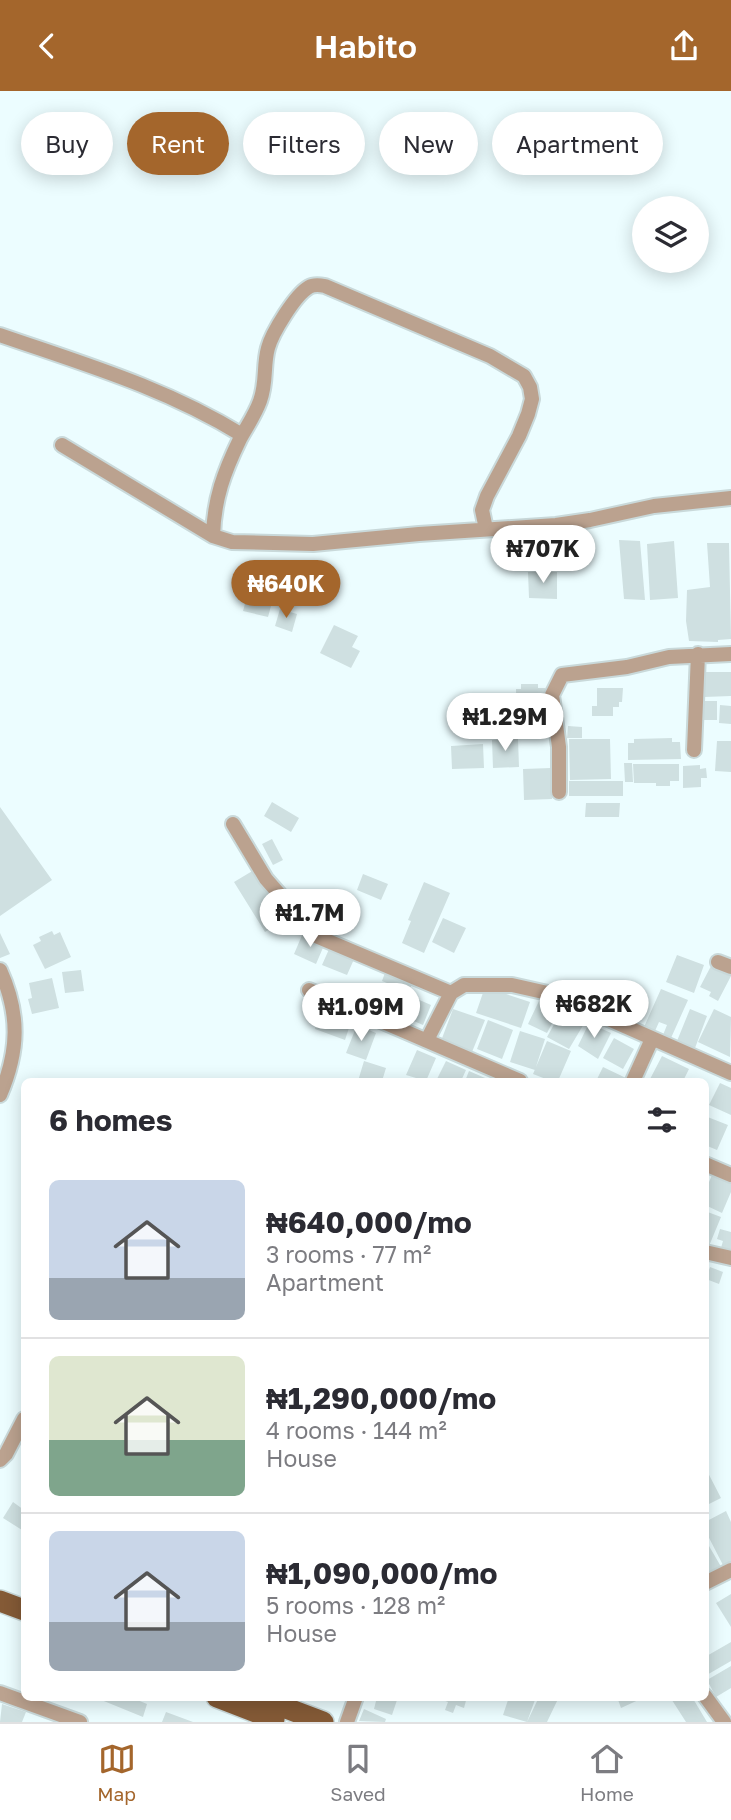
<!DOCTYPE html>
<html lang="en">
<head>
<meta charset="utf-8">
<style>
	:root { --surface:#fff; --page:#f2f2f3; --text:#2b2b33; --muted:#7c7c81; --line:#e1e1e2; --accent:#a4662c }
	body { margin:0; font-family:"Golos Text",sans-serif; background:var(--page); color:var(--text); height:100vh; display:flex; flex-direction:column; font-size:26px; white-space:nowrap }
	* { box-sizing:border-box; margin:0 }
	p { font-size:23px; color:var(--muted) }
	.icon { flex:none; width:38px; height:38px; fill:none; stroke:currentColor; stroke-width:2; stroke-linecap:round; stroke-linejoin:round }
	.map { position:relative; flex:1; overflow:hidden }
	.side { position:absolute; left:21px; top:987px; width:688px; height:623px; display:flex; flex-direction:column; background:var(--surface); border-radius:10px; box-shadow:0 4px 18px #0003 }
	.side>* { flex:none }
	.banner { position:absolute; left:21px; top:21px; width:690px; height:63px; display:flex; gap:14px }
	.controls { position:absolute; left:632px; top:105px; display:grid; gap:14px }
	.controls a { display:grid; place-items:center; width:77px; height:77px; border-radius:50%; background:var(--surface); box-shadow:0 4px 18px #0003; font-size:35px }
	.price { position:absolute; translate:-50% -60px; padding:0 16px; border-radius:24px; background:#fff; color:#222; font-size:23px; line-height:46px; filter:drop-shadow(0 2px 4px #0008) }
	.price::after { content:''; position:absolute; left:50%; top:42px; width:21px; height:16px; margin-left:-10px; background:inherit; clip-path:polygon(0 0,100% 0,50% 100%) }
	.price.selected { background:var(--accent); color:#fff }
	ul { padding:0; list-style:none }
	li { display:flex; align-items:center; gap:21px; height:175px; padding:0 28px }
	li+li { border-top:2px solid var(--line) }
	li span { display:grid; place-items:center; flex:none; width:196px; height:140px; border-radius:10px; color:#555 }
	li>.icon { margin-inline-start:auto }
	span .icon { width:84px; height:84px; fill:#fffc; stroke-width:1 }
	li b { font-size:30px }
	h2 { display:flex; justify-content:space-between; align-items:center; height:84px; padding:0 28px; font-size:30px }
	.chip { padding:0 24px; border-radius:32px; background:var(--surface); box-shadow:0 4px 18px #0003; font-size:24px; line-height:63px }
	.chip.selected { background:var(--accent); color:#fff }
	header { display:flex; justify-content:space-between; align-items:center; height:91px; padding:0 28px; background:var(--accent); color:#fff; font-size:32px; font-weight:600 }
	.tabs { display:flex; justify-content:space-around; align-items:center; height:98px; border-top:2px solid var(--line); background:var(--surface); font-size:19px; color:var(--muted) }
	.tabs a { display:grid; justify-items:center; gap:4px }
	.tabs .selected { color:var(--accent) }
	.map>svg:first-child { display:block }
	.building { fill:#cfe0e1 }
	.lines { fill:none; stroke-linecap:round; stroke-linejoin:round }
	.street-casing { stroke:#c9d9da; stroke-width:18 }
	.primary-casing { stroke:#c9d9da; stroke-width:24 }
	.street { stroke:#bba28f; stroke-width:14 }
	.primary { stroke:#845a36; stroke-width:21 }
</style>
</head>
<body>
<header><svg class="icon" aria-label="back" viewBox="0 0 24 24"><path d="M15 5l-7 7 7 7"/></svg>Habito<svg class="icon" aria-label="share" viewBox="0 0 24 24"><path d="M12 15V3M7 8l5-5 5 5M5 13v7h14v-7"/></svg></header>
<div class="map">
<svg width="731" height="1631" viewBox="0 0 731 1631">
	<rect width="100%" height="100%" fill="#ecfdff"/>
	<!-- building -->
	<path class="building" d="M619 449 640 450 645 509 624 508Z
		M674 450 678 507 650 509 647 453Z
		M707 452H729L731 548 718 549V551L689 550 686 530 687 499 710 496Z
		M528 481H557V508L529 507Z
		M246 509 271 515 268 526 243 520Z
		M280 518 297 523 292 541 275 535Z
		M334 534 358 545 352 556 360 560 351 577 320 562Z
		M704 581H731V605L704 606Z
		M521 593H538V597H545L546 641H517L516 598H521Z
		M597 597H623L622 611H619V616H613V625H592V615H597Z
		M704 610H717V629H704Z
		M720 614 731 615V633L719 632Z
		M568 635 582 636V647H567Z
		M672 647V651H680L681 668 628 669V652H634V648Z
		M518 648 519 676 493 677 492 649Z
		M569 648H610L611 688 570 689Z
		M717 650H731V681L715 680Z
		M483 653 484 677 452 678 451 655Z
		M624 672H632L633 691H625Z
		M633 673H679V690H670V695H656V692H634Z
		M700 674V678L706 677 707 687H701V696L683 697V675Z
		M551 677 552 708 524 709 523 678Z
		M569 690H623V705H569Z
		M272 711 299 727 291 741 264 725Z
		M586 712H620L619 726H585Z
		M0 716 52 789 0 825Z
		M272 748 283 769 273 774 262 753Z
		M254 779 284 829 265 841 234 791Z
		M363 783 388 793 381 809 357 799Z
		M424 791 450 802 424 862 402 852 411 830 408 829Z
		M443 827 466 837 454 862 432 851Z
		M52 840 54 844 60 841 71 866 45 878 33 854 41 850 39 846Z
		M0 842 10 863 0 867Z
		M303 842 325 852 316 873 294 863Z
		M330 856 355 866 347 884 322 874Z
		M677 864 704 874 694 902 666 891Z
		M711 875 731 885 718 910 709 905 711 901 700 896Z
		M81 879 84 900 65 902 62 881Z
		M386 879 413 890 409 901 382 890Z
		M52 887 59 917 32 923 28 908 32 907 29 892Z
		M485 896 530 911 521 937 476 922Z
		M661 898 688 909 671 947 663 944 667 934 659 931 655 940 644 936Z
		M408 904 431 914 423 934 400 924Z
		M539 910 559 919 547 942 528 933Z
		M322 917 346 926 345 929 351 931 345 949 315 938Z
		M453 918 485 929 472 961 441 950Z
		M690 918 707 925 695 957 677 950Z
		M714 918 731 926 730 966 698 951Z
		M562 919 585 931 569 958 547 946Z
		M488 929 513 939 502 968 477 958Z
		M589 932 611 942 598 968 578 955Z
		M357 934 376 942 366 969 346 962Z
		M520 940 545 948 535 979 510 971Z
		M614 947 634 958 623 978 603 967Z
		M547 950 571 960 558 990H551L533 983Z
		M417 959 436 967 426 990 406 984Z
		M662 965 689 978 683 990H649Z
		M364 970 386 977 382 990H358Z
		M446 970 466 979 461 990H436Z
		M603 976 626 987 625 990H596Z
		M469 980 492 990H465Z
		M720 992 731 997V1024L709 1014Z
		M705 1025 728 1034 717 1059 705 1054Z
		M713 1082 731 1089V1101L722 1122 705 1114V1100Z
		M705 1120 721 1126 709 1155 705 1153Z
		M720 1138 731 1141V1160L721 1157 723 1150 717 1148Z
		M710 1176 723 1181 719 1193 706 1188Z
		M705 1376 721 1407 705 1415Z
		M13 1411 24 1419V1435L22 1439 3 1427Z
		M726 1420 731 1431V1475L725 1478 705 1439V1431Z
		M709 1455 723 1479 705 1489V1458Z
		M731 1503V1536L716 1512Z
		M731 1551V1570L705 1585V1566Z
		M731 1575V1597L716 1606 707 1589Z
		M94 1606H130L147 1613 143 1626Z
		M377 1606H398L392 1624 374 1618Z
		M435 1606H467L464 1617 456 1614 453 1622 445 1619 448 1611Z
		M509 1606H536L527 1631 503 1624Z
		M539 1606 558 1608 547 1631H527Z
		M617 1606H645L621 1617Z
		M670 1606H692L707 1631H686Z
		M2 1613 26 1621 22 1631H0Z
		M364 1618 386 1628 385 1631 359 1630Z
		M166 1621 193 1631H162Z"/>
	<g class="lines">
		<!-- street casing -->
		<g class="street-casing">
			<path id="street" d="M0 244C84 273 166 297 242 344
				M62 354 213 445 232 451 313 453 419 443 556 434 590 429 654 415 731 407
				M213 445C214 408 224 381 240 348 247 335 255 324 260 310 267 291 263 275 268 257 272 242 295 204 309 196 314 193 320 194 325 195L490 265 524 285 530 296 532 308 528 323 519 345 487 405 482 419 486 438
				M694 659 698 563
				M559 701V656L552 604 562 584 627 576 669 566 731 563
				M233 733 266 788 316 845 451 902
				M718 871 731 876
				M0 879C20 923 19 960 0 1004
				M309 899 520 990
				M427 949 451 902 464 894H512L552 903 731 982
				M633 990 652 948
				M705 1073 731 1084
				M705 1161 731 1167
				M0 1369 6 1363 24 1328
				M705 1492 731 1479
				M0 1602 80 1631
				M705 1605 724 1631
				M347 1631 356 1606"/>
		</g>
		<!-- primary casing -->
		<g class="primary-casing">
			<path id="primary" d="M0 1510 24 1519
				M217 1606 274 1628
				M257 1606 323 1631"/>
		</g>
		<!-- street -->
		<use href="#street" class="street"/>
		<!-- primary -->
		<use href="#primary" class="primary"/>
	</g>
</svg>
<div class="controls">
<a><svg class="icon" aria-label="layers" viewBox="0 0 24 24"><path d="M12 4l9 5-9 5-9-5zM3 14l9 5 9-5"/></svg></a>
</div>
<b class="price" style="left:543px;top:494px">₦707K</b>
<b class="price selected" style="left:286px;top:529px">₦640K</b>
<b class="price" style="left:505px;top:662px">₦1.29M</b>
<b class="price" style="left:310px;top:858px">₦1.7M</b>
<b class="price" style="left:594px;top:949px">₦682K</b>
<b class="price" style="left:361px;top:952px">₦1.09M</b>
<div class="banner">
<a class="chip">Buy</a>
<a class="chip selected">Rent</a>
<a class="chip">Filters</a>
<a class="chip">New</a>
<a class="chip">Apartment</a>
</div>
<section class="side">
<h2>6 homes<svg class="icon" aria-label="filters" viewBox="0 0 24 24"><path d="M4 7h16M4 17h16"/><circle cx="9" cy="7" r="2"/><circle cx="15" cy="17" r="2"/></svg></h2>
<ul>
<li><span style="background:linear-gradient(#c9d6e8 70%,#9aa5b1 0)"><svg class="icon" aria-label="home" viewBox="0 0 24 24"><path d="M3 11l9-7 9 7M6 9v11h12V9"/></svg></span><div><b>₦640,000/mo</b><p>3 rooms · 77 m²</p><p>Apartment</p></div></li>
<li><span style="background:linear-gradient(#dfe7d0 60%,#7fa58c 0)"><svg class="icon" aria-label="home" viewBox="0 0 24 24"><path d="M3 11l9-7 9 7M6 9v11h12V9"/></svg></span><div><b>₦1,290,000/mo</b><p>4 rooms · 144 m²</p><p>House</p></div></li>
<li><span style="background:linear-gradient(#c9d6e8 65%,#9aa5b1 0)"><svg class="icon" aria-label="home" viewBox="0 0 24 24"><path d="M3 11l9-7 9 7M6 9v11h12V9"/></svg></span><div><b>₦1,090,000/mo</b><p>5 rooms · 128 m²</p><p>House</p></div></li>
</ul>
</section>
</div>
<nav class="tabs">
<a class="selected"><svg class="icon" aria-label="map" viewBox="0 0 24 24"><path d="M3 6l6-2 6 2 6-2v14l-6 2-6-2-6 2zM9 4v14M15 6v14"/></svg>Map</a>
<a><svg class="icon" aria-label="saved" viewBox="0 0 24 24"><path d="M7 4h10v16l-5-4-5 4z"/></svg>Saved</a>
<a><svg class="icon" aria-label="home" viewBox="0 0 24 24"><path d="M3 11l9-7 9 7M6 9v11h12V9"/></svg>Home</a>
</nav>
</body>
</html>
